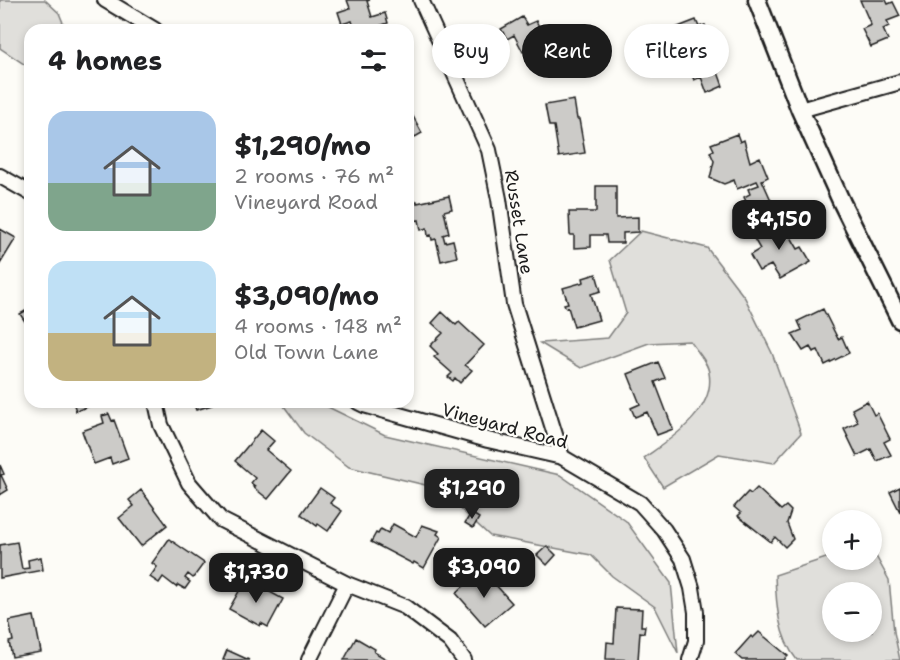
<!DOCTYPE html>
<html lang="en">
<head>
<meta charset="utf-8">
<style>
	:root { --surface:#fff; --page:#f6f6f6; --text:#202124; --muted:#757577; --accent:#1c1c1c }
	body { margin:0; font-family:"Shantell Sans",sans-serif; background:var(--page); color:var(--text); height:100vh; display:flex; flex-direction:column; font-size:22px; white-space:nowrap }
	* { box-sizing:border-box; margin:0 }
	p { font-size:20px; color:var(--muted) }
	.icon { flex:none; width:33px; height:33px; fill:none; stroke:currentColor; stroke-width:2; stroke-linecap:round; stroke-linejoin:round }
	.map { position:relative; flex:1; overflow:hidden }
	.side { position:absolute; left:24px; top:24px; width:390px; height:384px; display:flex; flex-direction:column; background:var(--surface); border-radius:18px; box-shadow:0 3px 9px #0003 }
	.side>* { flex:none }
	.guide { position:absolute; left:432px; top:24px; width:378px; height:54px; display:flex; gap:12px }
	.buttons { position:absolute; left:822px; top:510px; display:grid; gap:12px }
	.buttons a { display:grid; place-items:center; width:60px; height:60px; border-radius:50%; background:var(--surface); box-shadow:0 3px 9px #0003; font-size:30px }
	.price { position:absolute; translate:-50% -51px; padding:0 14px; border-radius:12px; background:var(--accent); color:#fff; font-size:20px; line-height:39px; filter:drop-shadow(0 2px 3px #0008) }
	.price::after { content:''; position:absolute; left:50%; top:36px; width:18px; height:14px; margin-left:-9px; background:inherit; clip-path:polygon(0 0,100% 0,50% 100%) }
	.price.current { background:#222; color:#fff }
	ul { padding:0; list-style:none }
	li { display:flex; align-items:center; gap:18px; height:150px; padding:0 24px }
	li span { display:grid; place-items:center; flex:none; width:168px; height:120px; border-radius:18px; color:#555 }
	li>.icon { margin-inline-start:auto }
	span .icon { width:72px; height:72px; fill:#fffc; stroke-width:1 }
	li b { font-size:26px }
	h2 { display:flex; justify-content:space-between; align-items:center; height:72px; padding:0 24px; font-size:26px }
	.tag { padding:0 21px; border-radius:27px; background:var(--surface); box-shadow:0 3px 9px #0003; font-size:21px; line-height:54px }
	.tag.current { background:var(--accent); color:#fff }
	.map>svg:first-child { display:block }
	.green { fill:#e0dfdb; stroke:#7e7e7c; stroke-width:1.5; fill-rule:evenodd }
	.building { fill:#cccbc8; stroke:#1c1c1c; stroke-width:1.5 }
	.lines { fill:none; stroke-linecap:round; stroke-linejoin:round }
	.minor-casing { stroke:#1c1c1c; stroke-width:18 }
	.tertiary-casing { stroke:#1c1c1c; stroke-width:21 }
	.minor { stroke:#fdfcf7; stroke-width:14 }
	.tertiary { stroke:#fdfcf7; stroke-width:16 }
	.labels { text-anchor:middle; stroke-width:4.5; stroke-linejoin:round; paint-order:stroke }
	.street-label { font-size:18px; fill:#1c1c1c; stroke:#fdfcf7 }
</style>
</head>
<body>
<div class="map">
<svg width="900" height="660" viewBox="0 0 900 660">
	<rect width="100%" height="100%" fill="#fdfcf7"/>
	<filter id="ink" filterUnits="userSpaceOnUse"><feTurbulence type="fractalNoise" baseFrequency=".0167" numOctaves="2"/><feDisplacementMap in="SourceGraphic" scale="12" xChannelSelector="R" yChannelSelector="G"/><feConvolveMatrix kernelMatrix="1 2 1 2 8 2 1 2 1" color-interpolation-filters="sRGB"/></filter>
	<g filter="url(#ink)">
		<!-- green -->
		<path class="green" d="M0 0H45L59 13 66 30H30V68L0 48Z
			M641 231 707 248 745 298 772 353 801 433 774 463 719 454 663 487 644 458C670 439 716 411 709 373 708 362 696 350 690 341L649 343 581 368 540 343 608 338 626 313 610 260Z
			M281 402H318L385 435 560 475 626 521 671 583 678 653 655 607 612 576 591 555 490 536 438 488 349 467 304 433Z
			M872 549 889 580 894 632 900 660H797C778 637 776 603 775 575L832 556V560H872ZM872 592V632H832V592Z"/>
		<!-- building -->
		<path class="building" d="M347 0H370L367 1 372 17 385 13 388 23 376 27V30H355L352 21 342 24 338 12 350 8Z
			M860 0H886L888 4 893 2 900 16 887 21 889 26 883 29 888 40 871 47 862 29 871 25Z
			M522 17 527 25 536 21 546 39 523 52 514 35 507 39 501 29Z
			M696 20 699 27 705 25 718 52H716L720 62 715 64 723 86 707 93 701 77 694 80 673 29Z
			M294 23 297 30H278Z
			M574 100 577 119H579L585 153 559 157 554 126H549L545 105Z
			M408 107 422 133 408 141Z
			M737 134 740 142 744 140 750 162 760 157 768 177 762 180 771 200 753 208 752 204 748 206 744 197 750 194 748 189 759 185 757 181 737 189 734 180 724 184 710 178 714 161 710 152 714 150 711 144Z
			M596 186H616V218L638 217V232L623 233V243H607L606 235H591V247L574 248V235H570L569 212H596Z
			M449 196 452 209 444 211 449 233 443 235 445 242 453 240 457 257 441 261 436 239 432 240 431 235 428 236 427 228 421 230 419 220 414 221 409 202 417 201V203Z
			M781 220 798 249 802 247 811 262 780 279 771 265 759 271 750 255 760 249 753 237Z
			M0 229 16 238 0 264Z
			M596 274 601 291 591 294 599 320 574 327 568 307 566 308 564 304 568 303 563 288 584 282 583 278Z
			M30 306V329L20 314 29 309Z
			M823 309 838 339 842 337 849 353 825 365 818 350 813 352 810 347 803 351 792 334 802 330 798 321Z
			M442 312 456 325 459 322 484 345 465 365 472 370 460 383 455 378 453 381 448 377 452 373 434 357 438 354 430 346 443 333 432 323Z
			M658 362 665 378 655 382 673 429 657 435 647 412 635 417 631 408 640 404 628 374Z
			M867 401 874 415 877 413 890 439 884 442 891 455 877 461 871 449 857 456 844 429 858 422 852 409Z
			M73 402H100L76 411Z
			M191 402H211L212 405 196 410 193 402Z
			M109 414 112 421 114 420 128 458 112 464 110 458 94 464 82 431 104 423 102 416Z
			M261 430 274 441 266 450 291 471 268 499 253 487 255 486 251 483 255 478 235 461Z
			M0 465 4 474 1 475 8 490 0 495Z
			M900 487V512L890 492Z
			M320 488 334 498 330 503 342 511 328 531 318 524 317 526 301 514Z
			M757 488 781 510 786 506 791 511 787 523 793 539 785 547 775 537 771 542 738 516 741 513 734 507 748 492 751 494Z
			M141 490 167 525 141 546 119 518 134 506 129 500Z
			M471 513 479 518 473 528 465 523Z
			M393 524 416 537 422 525 439 531 437 534 441 537 424 568 414 562 413 564 371 542 376 533 378 534 381 529 388 533Z
			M169 539 204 563 193 578 188 574 185 578 190 582 185 589 178 585 176 587 163 577 159 583 150 577 157 567 152 563Z
			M17 542 22 569 29 568 28 560 41 557 43 570 0 578V545Z
			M547 546 556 555 547 565 537 555Z
			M485 573 512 603 485 626 456 593 475 576 478 580Z
			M246 579 283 599 268 627 261 623 260 626 229 609Z
			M616 608 642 609 641 626H645L644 633 640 632 638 660 606 659 607 642 614 643Z
			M34 616 41 652 12 657 9 642 13 641 9 621Z
			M759 632 788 656 784 660H742L735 654 751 636 753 638Z
			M356 638 375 649 374 652 388 660H344Z
			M227 650 249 660H223Z"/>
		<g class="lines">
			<!-- minor casing -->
			<g class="minor-casing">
				<path id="minor" d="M105 0 155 30
					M421 0 489 150 499 199 514 304 562 457
					M800 110 900 82
					M0 176 30 193
					M156 402 161 425 189 483 221 520 347 584 405 607 450 641 464 660
					M358 402 364 405 488 440 562 457 640 503 664 530 683 559 692 588 696 612V641L690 660
					M309 660 347 584"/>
			</g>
			<!-- tertiary casing -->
			<g class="tertiary-casing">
				<path id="tertiary" d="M757 0 800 110 842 203 900 320"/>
			</g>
			<!-- minor -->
			<use href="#minor" class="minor"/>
			<!-- tertiary -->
			<use href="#tertiary" class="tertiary"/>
		</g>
	</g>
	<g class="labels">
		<!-- street labels -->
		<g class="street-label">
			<text transform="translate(519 222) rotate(81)" y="6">Russet Lane</text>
			<text transform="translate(505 426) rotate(15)" y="6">Vineyard Road</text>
		</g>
	</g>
</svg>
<div class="buttons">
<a>+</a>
<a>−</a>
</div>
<b class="price" style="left:779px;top:251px">$4,150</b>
<b class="price current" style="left:472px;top:520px">$1,290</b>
<b class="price" style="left:484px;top:599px">$3,090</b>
<b class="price" style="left:256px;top:604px">$1,730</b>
<div class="guide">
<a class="tag">Buy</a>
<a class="tag current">Rent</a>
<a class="tag">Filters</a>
</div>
<section class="side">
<h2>4 homes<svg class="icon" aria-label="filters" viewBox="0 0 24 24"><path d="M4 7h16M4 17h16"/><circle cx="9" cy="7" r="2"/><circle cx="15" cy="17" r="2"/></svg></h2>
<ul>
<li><span style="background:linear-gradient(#a9c7e8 60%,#7fa58c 0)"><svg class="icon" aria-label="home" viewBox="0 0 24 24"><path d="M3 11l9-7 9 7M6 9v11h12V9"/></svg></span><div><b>$1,290/mo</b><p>2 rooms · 76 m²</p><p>Vineyard Road</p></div></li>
<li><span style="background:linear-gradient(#bfe0f5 60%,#c2b280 0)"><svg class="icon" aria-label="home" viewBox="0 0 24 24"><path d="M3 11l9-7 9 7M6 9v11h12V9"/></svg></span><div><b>$3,090/mo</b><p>4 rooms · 148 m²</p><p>Old Town Lane</p></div></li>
</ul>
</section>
</div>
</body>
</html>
